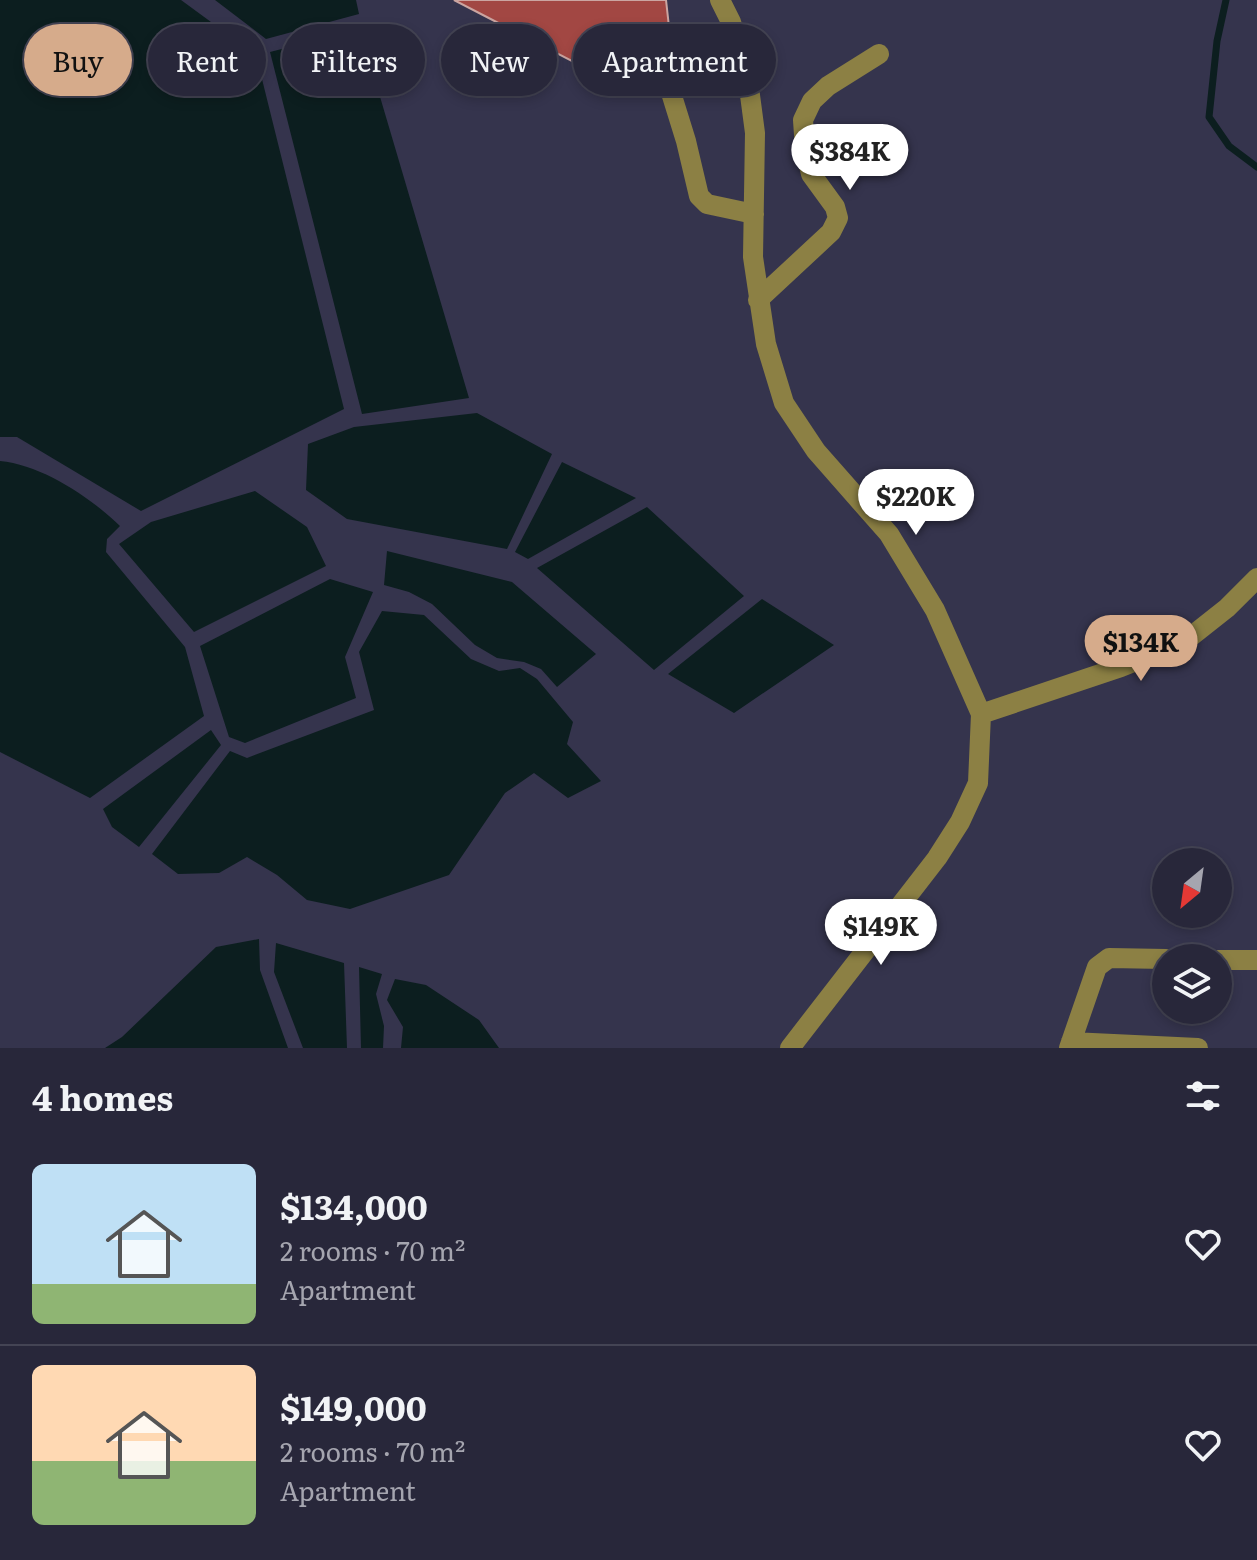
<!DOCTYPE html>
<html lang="en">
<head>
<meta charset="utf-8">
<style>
	:root { --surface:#28273a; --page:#302f42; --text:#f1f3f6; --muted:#a5a5af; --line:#444454; --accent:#d6ab8b }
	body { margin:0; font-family:Literata,serif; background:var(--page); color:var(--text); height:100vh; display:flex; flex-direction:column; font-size:30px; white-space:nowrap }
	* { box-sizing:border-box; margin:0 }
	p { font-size:26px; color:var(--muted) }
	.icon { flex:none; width:44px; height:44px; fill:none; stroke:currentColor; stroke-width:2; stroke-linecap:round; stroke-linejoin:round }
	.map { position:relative; height:1048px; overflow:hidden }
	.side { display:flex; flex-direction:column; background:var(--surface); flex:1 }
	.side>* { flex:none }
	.top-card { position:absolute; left:24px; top:24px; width:800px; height:72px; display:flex; gap:16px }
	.needle { width:52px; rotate:209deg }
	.fabs { position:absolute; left:1152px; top:848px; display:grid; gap:16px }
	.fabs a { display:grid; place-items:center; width:80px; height:80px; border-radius:50%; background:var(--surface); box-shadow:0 4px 12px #0003,0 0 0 2px var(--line); font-size:40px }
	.price { position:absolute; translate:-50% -68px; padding:0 18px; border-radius:28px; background:#fff; color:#222; font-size:26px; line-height:52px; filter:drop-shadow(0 2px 4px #0008) }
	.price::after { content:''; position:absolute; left:50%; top:48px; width:24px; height:18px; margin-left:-12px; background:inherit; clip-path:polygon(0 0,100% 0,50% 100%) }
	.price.selected { background:var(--accent); color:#111 }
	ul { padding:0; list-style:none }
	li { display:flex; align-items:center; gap:24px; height:200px; padding:0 32px }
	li+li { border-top:2px solid var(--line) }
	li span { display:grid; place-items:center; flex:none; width:224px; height:160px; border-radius:12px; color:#555 }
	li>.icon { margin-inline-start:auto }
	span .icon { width:96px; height:96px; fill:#fffc; stroke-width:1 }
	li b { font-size:34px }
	h2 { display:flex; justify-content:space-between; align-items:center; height:96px; padding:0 32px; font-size:34px }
	.pill { padding:0 28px; border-radius:36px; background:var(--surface); box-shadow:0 4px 12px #0003,0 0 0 2px var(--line); font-size:28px; line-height:72px }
	.pill.selected { background:var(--accent); color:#111 }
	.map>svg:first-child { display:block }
	.water { fill:#0c1e1f }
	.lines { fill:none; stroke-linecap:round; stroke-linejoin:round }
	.stream { stroke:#0c1e1f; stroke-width:7 }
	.building { fill:#a24743; stroke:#cba5a1; stroke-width:2 }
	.minor { stroke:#8c8044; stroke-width:20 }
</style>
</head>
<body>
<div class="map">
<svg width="1257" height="1048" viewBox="0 0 1257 1048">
	<rect width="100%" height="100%" fill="#35344d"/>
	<!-- water -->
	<path class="water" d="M0 0H181L256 55 344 409 141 511 17 437H0Z
		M215 0H356L359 14 266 39Z
		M360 29 469 398 362 414 270 52Z
		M477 413 552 454 507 549 347 519 306 490 308 444 354 427Z
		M0 461C42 465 90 497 120 526L107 539 106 552 185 647 204 716 90 798 0 752Z
		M562 462 636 498 528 559 515 552Z
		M255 491 307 527 326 566 194 632 119 544 151 522Z
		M647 507 744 596 654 670 537 568Z
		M387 551 512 582 596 654 557 687 541 669 524 662 497 658 475 645 432 604 409 592 384 585Z
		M330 579 373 592 345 657 356 698 245 743 229 737 200 646Z
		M762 599 834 645 734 713 668 674Z
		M382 611 424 615 471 659 499 671 520 668 537 679 573 722 567 744 601 781 568 798 534 773 505 793 449 875 350 909 307 900 277 875 247 857 219 873 178 874 152 854 230 751 247 758 374 710 359 652Z
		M211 730 221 745 139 847 112 827 103 809Z
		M259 939 260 970 288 1048H105L122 1037 216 947Z
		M276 943 344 963 347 1048H303L274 972Z
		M359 967 382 974 376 994 384 1026 383 1048H361Z
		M395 979 426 985 479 1020 499 1048H401L403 1027 387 1000Z"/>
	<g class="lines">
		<!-- stream -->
		<path class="stream" d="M1226 0 1217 41 1209 117 1229 146 1257 167"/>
	</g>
	<!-- building -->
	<path class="building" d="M454 0H666L674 72 622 87Z"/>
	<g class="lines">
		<!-- minor -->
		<path class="minor" d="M720 0 731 22 748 80 755 133 753 257 766 344 784 403 816 451 889 534 935 610 981 714 978 783 960 822 937 858 790 1048
			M668 83 686 141 699 196 707 204 754 214
			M758 300 831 232 838 218 835 207 811 174 805 149 803 120 812 101 828 86 879 54
			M981 714 1121 667 1184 642 1227 608 1257 578
			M1218 960H1257
			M1071 1042 1198 1048
			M1069 1048 1097 967 1109 958 1166 959"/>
	</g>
</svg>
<div class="fabs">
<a><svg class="needle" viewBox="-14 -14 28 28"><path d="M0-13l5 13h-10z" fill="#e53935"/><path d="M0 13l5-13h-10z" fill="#a5a5af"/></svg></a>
<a><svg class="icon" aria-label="layers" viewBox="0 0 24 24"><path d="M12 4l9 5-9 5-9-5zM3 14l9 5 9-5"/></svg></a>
</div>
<b class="price" style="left:850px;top:192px">$384K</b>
<b class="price" style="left:916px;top:537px">$220K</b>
<b class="price selected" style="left:1141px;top:683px">$134K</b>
<b class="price" style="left:881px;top:967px">$149K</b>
<div class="top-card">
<a class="pill selected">Buy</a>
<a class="pill">Rent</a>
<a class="pill">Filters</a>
<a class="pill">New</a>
<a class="pill">Apartment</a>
</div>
</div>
<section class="side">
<h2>4 homes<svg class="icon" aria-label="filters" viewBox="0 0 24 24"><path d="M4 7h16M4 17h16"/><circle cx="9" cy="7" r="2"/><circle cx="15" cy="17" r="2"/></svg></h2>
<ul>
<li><span style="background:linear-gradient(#bfe0f5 75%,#8fb573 0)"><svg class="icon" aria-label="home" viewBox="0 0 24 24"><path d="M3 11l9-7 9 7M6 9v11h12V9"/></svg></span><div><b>$134,000</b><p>2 rooms · 70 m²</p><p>Apartment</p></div><svg class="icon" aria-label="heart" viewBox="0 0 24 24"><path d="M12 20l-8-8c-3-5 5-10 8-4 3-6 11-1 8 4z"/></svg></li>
<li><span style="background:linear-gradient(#ffd9b3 60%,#8fb573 0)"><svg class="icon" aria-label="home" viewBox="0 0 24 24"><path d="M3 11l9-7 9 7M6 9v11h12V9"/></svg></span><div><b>$149,000</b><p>2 rooms · 70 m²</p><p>Apartment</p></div><svg class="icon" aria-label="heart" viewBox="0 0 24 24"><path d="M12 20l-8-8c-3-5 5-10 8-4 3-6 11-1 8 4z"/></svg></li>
</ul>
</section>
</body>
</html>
